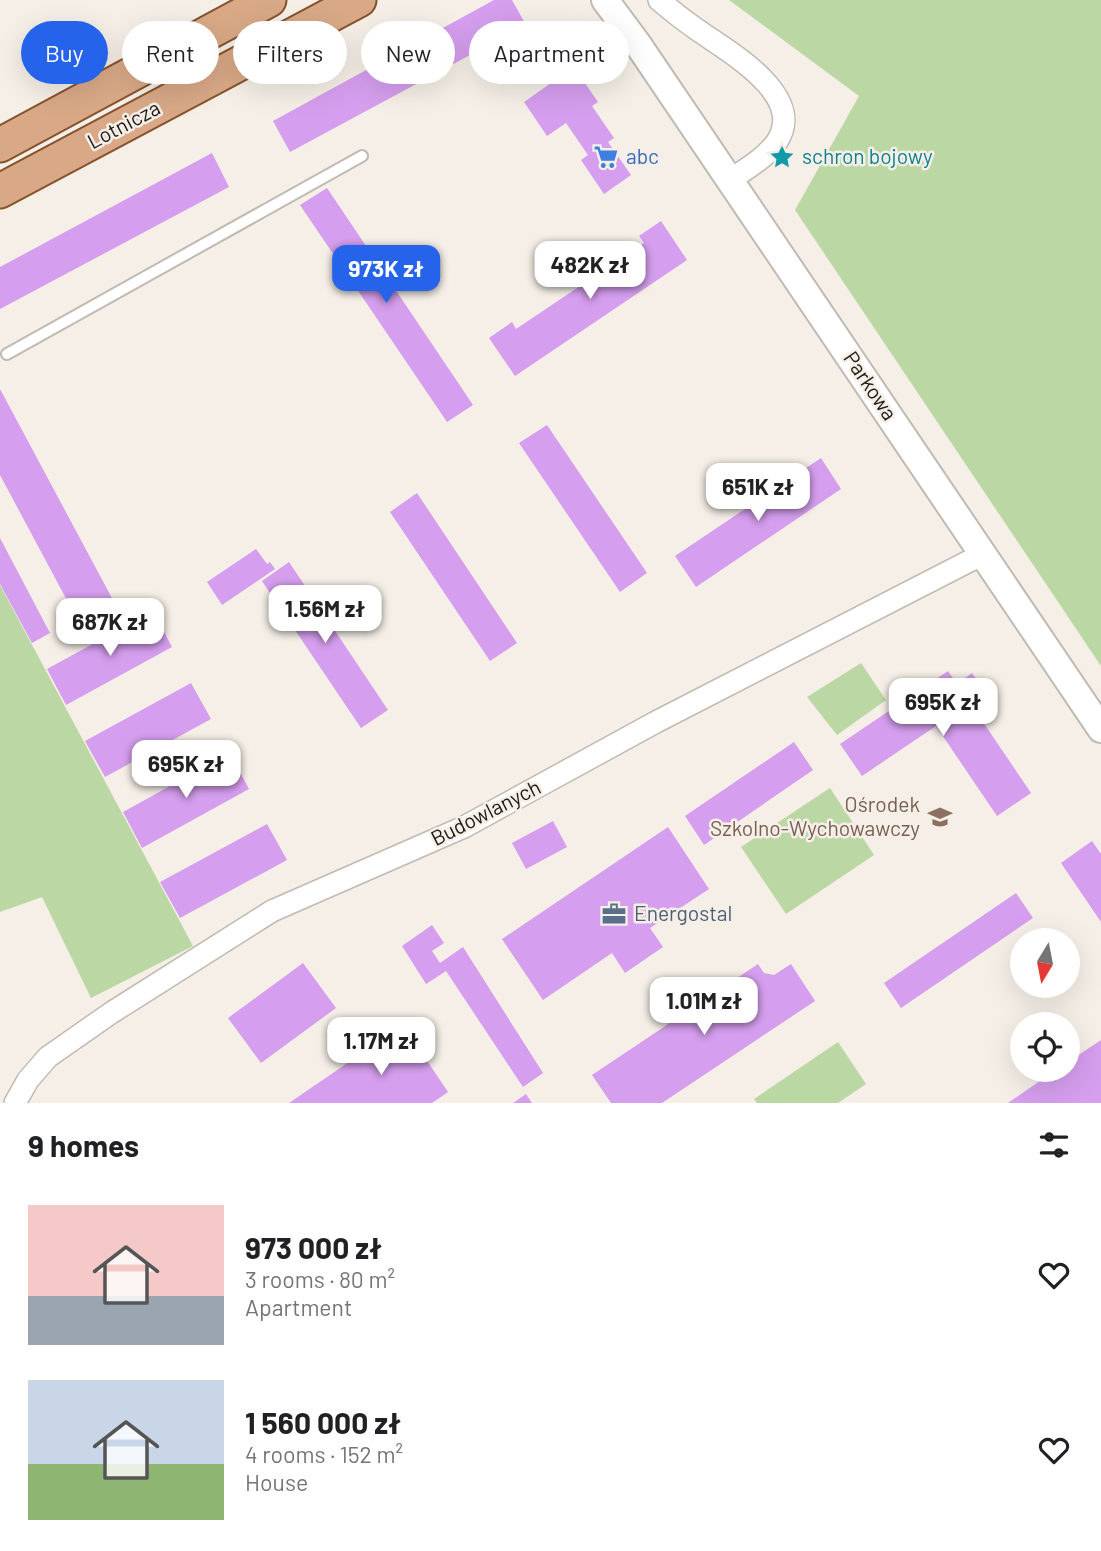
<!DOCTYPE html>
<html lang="en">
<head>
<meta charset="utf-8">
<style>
	:root { --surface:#fff; --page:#f2f2f2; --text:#202124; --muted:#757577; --accent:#2563eb }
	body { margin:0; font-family:Barlow,sans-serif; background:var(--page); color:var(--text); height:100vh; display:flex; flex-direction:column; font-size:26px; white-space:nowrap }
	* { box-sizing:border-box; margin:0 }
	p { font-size:23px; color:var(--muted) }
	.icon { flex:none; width:38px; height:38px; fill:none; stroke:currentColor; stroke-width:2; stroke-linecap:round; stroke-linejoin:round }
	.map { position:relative; height:1103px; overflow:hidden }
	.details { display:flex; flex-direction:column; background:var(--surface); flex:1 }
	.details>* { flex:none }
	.hud { position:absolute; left:21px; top:21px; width:700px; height:63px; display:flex; gap:14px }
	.needle { width:46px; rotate:190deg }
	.tools { position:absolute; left:1010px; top:928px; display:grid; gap:14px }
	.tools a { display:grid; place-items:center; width:70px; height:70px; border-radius:50%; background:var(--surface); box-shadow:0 7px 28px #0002; font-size:35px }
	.price { position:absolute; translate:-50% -60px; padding:0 16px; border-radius:14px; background:#fff; color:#222; font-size:23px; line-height:46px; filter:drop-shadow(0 2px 4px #0008) }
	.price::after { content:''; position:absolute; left:50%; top:42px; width:21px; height:16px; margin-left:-10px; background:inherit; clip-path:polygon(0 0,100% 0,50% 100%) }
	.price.current { background:var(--accent); color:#fff }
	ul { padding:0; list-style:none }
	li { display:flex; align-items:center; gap:21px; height:175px; padding:0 28px }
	li span { display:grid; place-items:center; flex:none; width:196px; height:140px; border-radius:0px; color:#555 }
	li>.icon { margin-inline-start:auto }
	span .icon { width:84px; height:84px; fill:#fffc; stroke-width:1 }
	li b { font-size:30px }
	h2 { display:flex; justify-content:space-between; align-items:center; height:84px; padding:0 28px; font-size:30px }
	.pill { padding:0 24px; border-radius:32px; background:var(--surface); box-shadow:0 7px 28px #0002; font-size:24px; line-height:63px }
	.pill.current { background:var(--accent); color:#fff }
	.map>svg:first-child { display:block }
	.green { fill:#bbd7a4 }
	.building { fill:#d59eee }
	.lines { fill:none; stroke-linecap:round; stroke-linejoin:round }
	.service-casing { stroke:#c0bab2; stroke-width:14 }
	.minor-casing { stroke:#c0bab2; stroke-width:24 }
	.tertiary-casing { stroke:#c0bab2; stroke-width:30 }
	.primary-casing { stroke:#86522b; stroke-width:37 }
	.service { stroke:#fff; stroke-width:10 }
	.minor { stroke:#fff; stroke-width:21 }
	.tertiary { stroke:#fff; stroke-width:26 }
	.primary { stroke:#d9a987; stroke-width:33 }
	.labels { text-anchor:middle; stroke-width:5; stroke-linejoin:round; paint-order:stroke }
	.street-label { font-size:21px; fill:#1b1916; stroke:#f5efe7 }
	.shop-label { font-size:21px; fill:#366cbe; stroke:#f5efe7; text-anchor:start }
	.culture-label { font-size:21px; fill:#0d838f; stroke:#f5efe7; text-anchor:start }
	.education-label { font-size:21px; fill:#785e54; stroke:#f5efe7; text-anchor:end }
	.service-label { font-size:21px; fill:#4e5e75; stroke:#f5efe7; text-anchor:start }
</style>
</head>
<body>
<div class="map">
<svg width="1101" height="1103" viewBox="0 0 1101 1103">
	<rect width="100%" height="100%" fill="#f5efe7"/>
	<!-- green -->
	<path class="green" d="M729 0H1101V666L795 210 859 96Z
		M0 585 193 946 91 998 42 897 0 912Z
		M861 663 886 700 837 735 807 697Z
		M830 788 874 855 786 914 741 847Z
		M838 1042 866 1084 838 1103H757L754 1099Z"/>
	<!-- building -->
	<path class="building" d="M494 0H512L526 25 290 152 273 121Z
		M550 66 556 68 563 75 574 67 598 102 592 106 614 138 608 142 631 175 604 194 581 160 588 155 566 123 547 136 524 102 551 83 542 71Z
		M212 153 229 187 0 309V267Z
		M327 188 473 405 447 422 300 205Z
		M661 221 687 260 515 376 489 338 512 322 516 329 644 243 639 236Z
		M0 389 113 600 77 619 0 475Z
		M547 425 647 573 620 592 519 443Z
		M821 458 841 489 696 587 675 556Z
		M417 493 517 643 490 661 390 512Z
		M0 538 50 633 32 643 0 584Z
		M256 549 267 564 270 562 275 569 222 605 207 582Z
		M289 562 388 710 361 728 262 581Z
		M153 611 172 647 66 705 47 669Z
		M948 671 957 684 972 673 983 689 972 696 986 715 981 719 1031 793 997 816 936 726 862 776 840 744Z
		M191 683 211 719 105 777 85 741Z
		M794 742 813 770 704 845 685 816Z
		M230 753 249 789 142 848 123 812Z
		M553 821 567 847 526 869 512 843Z
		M267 824 287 860 180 918 160 882Z
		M668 827 709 889 650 928 663 947 625 973 612 953 543 1000 502 939Z
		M1092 841 1101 854V922L1061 863Z
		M1016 893 1033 918 901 1008 884 983Z
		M432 925 444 943 432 951 440 963 463 947 543 1073 523 1087 446 971 426 984 402 946Z
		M303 963 336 1008 261 1063 228 1018Z
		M758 964 764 973 774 975 791 964 815 1001 662 1103H611L592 1075Z
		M403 1025 448 1092 432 1103H289Z
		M1101 1040V1103H1008L1057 1069H1068V1062Z
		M526 1094 532 1103H513Z"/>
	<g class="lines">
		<!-- service casing -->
		<g class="service-casing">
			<path id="service" d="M7 354 362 156"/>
		</g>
		<!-- minor casing -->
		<g class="minor-casing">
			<path id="minor" d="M659 0C673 12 687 23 702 33 732 54 808 97 776 143 764 159 746 169 730 180
				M15 1103 28 1080 48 1057 111 1013 272 911 464 827 656 722 983 554"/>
		</g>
		<!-- tertiary casing -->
		<g class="tertiary-casing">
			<path id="tertiary" d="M605 0 637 43 1101 729"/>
		</g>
		<!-- primary casing -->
		<g class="primary-casing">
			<path id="primary" d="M0 145 269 0
				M0 191 359 0"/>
		</g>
		<!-- service -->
		<use href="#service" class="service"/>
		<!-- minor -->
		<use href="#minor" class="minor"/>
		<!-- tertiary -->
		<use href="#tertiary" class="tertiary"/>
		<!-- primary -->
		<use href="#primary" class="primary"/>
	</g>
	<!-- icons -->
	<defs>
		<g id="supermarket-bare" transform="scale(1.89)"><path d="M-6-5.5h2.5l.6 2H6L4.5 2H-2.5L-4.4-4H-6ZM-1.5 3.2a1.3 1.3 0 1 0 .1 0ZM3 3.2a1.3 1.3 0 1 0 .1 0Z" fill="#3f7fe0" stroke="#f5efe7" stroke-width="2.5" paint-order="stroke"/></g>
		<g id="sight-bare" transform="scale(1.89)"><path d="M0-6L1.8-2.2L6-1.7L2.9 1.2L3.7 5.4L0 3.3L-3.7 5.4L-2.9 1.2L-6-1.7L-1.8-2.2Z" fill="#0f9aa8" stroke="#f5efe7" stroke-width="2.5" paint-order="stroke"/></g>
		<g id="school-bare" transform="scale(1.89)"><path d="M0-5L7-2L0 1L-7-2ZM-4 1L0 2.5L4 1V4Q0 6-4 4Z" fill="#8d6e63" stroke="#f5efe7" stroke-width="2.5" paint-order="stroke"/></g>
		<g id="office-bare" transform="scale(1.89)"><path d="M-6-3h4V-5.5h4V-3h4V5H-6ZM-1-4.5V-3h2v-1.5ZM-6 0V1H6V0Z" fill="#5c6f8a" stroke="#f5efe7" stroke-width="2.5" paint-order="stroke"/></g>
	</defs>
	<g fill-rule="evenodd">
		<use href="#supermarket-bare" x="606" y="157"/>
		<use href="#sight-bare" x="782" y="157"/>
		<use href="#school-bare" x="940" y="817"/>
		<use href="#office-bare" x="614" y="914"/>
	</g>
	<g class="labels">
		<!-- street labels -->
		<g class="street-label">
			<text transform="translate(124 125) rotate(-28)" y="7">Lotnicza</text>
			<text transform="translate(870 386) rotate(56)" y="7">Parkowa</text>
			<text transform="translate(486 813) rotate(-27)" y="7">Budowlanych</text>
		</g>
		<!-- shop labels -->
		<g class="shop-label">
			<text x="626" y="164">abc</text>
		</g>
		<!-- culture labels -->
		<g class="culture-label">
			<text x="802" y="164">schron bojowy</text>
		</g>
		<!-- education labels -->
		<g class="education-label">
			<text x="920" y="812">Ośrodek<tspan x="920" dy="24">Szkolno-Wychowawczy</tspan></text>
		</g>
		<!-- service labels -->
		<g class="service-label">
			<text x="634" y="921">Energostal</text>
		</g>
	</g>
</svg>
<div class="tools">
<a><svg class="needle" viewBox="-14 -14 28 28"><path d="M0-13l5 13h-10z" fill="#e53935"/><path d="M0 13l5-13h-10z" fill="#757577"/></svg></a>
<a><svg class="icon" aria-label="locate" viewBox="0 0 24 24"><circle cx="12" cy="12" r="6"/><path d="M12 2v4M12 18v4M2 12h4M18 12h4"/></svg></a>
</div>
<b class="price" style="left:590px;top:301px">482K zł</b>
<b class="price current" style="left:386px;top:305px">973K zł</b>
<b class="price" style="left:758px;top:523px">651K zł</b>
<b class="price" style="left:325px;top:645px">1.56M zł</b>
<b class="price" style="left:110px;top:658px">687K zł</b>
<b class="price" style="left:943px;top:738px">695K zł</b>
<b class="price" style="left:186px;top:800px">695K zł</b>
<b class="price" style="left:704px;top:1037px">1.01M zł</b>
<b class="price" style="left:381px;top:1077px">1.17M zł</b>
<div class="hud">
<a class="pill current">Buy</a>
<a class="pill">Rent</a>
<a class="pill">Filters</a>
<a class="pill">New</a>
<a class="pill">Apartment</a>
</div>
</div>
<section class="details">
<h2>9 homes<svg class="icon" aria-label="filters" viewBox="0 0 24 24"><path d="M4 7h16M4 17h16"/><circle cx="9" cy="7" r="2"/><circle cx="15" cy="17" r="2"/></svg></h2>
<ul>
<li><span style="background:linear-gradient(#f6c9c9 65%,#9aa5b1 0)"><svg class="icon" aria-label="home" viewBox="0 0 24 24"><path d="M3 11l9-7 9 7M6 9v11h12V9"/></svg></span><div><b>973 000 zł</b><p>3 rooms · 80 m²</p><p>Apartment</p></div><svg class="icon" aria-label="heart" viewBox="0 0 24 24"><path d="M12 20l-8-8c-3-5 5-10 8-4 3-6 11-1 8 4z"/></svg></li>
<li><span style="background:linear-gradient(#c9d6e8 60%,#8fb573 0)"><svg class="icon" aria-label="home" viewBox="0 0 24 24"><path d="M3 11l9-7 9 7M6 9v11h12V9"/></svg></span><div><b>1 560 000 zł</b><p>4 rooms · 152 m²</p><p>House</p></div><svg class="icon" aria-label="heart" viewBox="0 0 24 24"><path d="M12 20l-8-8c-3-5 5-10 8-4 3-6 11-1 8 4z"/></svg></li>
</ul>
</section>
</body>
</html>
